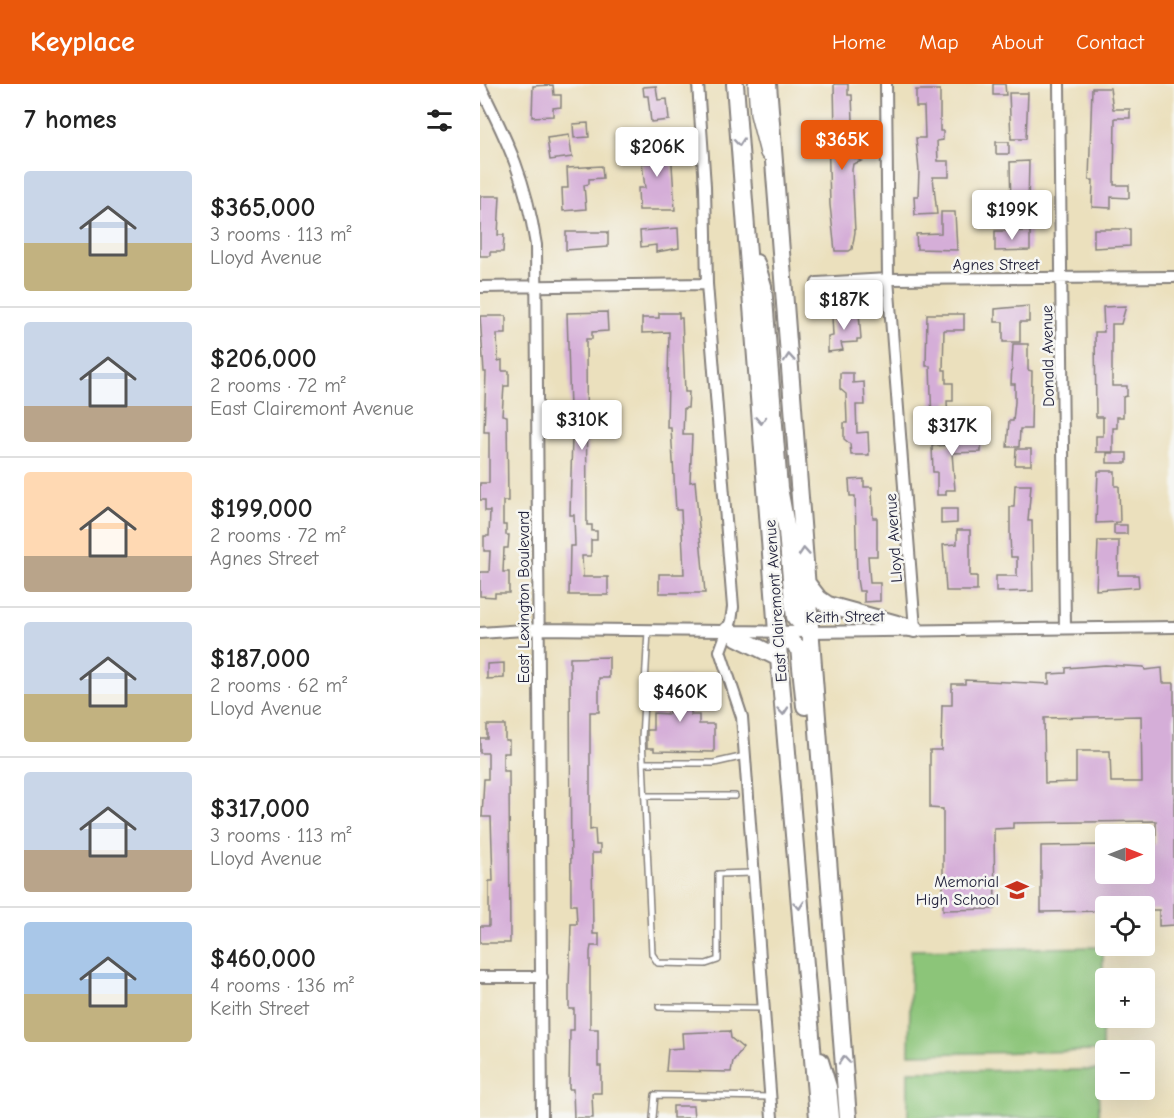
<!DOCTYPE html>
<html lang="en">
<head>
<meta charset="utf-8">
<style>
	:root { --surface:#fff; --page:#f2f2f2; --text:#222; --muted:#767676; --line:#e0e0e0; --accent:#ea580c }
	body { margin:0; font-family:"Comic Neue",sans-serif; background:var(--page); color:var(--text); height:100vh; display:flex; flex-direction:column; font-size:22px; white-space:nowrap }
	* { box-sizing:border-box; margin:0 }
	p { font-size:20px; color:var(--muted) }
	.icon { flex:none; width:33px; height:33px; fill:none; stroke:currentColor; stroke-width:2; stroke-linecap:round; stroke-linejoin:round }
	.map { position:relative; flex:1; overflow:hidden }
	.panel { display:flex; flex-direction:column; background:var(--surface); width:480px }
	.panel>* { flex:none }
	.needle { width:39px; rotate:90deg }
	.controls { position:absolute; left:615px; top:740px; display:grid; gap:12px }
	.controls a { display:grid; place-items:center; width:60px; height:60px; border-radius:6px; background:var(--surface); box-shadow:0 6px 24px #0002; font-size:30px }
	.price { position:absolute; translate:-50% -51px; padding:0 14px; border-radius:6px; background:#fff; color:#222; font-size:20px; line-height:39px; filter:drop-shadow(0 2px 3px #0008) }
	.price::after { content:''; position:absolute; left:50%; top:36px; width:18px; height:14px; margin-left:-9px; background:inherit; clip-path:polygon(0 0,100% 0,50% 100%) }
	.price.active { background:var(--accent); color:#fff }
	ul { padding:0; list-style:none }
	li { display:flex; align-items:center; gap:18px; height:150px; padding:0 24px }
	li+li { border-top:2px solid var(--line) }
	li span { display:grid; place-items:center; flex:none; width:168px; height:120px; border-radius:6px; color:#555 }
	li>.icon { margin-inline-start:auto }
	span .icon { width:72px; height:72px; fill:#fffc; stroke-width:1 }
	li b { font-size:26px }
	h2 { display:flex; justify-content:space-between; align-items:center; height:72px; padding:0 24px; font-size:26px }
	header { display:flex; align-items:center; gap:36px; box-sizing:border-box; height:84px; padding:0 30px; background:var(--accent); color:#fff }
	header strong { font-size:28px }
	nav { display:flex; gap:33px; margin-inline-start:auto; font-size:21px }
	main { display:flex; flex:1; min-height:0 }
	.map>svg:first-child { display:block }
	.green { fill:#8cc579; stroke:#57745a; stroke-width:1.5 }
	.building { fill:#d5aed8; fill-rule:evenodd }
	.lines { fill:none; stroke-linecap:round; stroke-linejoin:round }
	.lane-casing { stroke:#86817c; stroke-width:8 }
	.street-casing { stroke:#86817c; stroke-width:14 }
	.secondary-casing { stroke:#86817c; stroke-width:18 }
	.primary-casing { stroke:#86817c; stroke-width:20 }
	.lane { stroke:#fff; stroke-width:5 }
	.street { stroke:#fff; stroke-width:10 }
	.secondary { stroke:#fff; stroke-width:15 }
	.primary { stroke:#fff; stroke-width:16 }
	.oneway { stroke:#9c9ca7 }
	.labels { text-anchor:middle; stroke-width:5; stroke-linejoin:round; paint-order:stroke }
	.street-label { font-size:16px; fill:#22223b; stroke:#f6f6f2 }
	.poi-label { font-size:16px; fill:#22223b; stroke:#f6f6f2; text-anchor:end }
</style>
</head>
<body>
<header>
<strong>Keyplace</strong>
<nav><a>Home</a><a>Map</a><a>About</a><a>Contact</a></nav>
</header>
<main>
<section class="panel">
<h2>7 homes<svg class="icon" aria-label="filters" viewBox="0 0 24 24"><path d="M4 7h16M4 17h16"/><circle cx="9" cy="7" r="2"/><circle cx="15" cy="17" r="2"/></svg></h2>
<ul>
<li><span style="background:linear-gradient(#c9d6e8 60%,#c2b280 0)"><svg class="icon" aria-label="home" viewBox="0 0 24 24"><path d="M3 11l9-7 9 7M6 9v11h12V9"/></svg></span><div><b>$365,000</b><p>3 rooms · 113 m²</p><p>Lloyd Avenue</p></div></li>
<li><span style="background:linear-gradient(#c9d6e8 70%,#b9a48a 0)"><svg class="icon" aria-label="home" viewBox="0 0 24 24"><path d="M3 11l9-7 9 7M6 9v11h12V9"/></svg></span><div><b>$206,000</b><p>2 rooms · 72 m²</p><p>East Clairemont Avenue</p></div></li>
<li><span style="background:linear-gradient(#ffd9b3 70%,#b9a48a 0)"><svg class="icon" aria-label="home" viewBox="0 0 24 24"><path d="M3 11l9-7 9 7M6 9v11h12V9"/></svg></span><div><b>$199,000</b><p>2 rooms · 72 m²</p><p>Agnes Street</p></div></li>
<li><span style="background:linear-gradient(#c9d6e8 60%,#c2b280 0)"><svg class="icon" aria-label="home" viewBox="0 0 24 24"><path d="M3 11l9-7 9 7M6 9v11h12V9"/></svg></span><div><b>$187,000</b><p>2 rooms · 62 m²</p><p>Lloyd Avenue</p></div></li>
<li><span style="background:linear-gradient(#c9d6e8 65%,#b9a48a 0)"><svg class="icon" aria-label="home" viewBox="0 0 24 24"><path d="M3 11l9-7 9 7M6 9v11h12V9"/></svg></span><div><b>$317,000</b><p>3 rooms · 113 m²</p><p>Lloyd Avenue</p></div></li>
<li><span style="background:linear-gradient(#a9c7e8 60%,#c2b280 0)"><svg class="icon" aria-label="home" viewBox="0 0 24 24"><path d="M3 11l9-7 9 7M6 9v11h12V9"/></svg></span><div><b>$460,000</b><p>4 rooms · 136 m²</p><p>Keith Street</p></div></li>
</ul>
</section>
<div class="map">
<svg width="694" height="1034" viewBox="0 0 694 1034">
	<rect width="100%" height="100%" fill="#f6f6f2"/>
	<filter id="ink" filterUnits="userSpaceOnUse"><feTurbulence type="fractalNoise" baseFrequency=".0167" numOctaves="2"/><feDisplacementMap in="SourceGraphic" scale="12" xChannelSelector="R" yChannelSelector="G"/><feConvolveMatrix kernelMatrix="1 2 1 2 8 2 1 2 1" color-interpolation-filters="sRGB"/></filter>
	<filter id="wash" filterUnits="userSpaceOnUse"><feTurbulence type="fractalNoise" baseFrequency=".008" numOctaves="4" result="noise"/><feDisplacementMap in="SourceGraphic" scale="24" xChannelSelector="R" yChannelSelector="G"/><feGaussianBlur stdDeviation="1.35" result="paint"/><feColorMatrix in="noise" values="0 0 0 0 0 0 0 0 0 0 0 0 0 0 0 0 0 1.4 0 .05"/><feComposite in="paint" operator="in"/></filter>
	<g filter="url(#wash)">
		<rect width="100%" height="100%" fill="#ebe0bd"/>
		<!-- green -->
		<path class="green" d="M623 863 622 967 429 970 431 866Z
			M618 986 619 1034H428V987Z"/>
		<g id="blocks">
			<!-- building -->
			<path class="building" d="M354 0H368V11H372L374 63 367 71 382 77 373 80 372 86 375 148 372 165 369 167H355L350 121 348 49H355Z
				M513 0H525L526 11H513Z
				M73 1 74 11H81V23L73 24V32L52 33 53 2Z
				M176 2 178 16 187 15 189 36 171 38 168 12H164L163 3Z
				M612 4H630L633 25H650V34H635L634 101H649V114L631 113V124L612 123 613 96H609Z
				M436 6H460V47H463V56L457 57 458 77H469V93H453L457 130 435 131 434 112H438L439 87 436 54H445L444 23H436Z
				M529 9H548L546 55H531Z
				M108 39 109 53 94 54 93 40Z
				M179 48 180 61 188 60 189 66H191L195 126H159L158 104H165L162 79H169L167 49Z
				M89 51 92 73 70 76 67 54Z
				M516 58H529V70H516Z
				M549 77 548 123H531L530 78Z
				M122 82 123 94 109 95V100L104 101 106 125 83 127 82 104H88L87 84Z
				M0 112H20L18 151H24L23 168H10V172H0Z
				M461 128H475L477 166 437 165 436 150 461 149Z
				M198 144 199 164 176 168V161L161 163 160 147Z
				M614 145H650V162L614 164Z
				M515 147H550V166L515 167Z
				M86 148H128V163L86 166Z
				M549 222V238H540V258H523V238H515V225Z
				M646 222 641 240H632V302H647V312L643 313V333H637V344H633V368H616V352H623V333H616L615 248H624L623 223Z
				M127 228 128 247 112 248V255H106L107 441H112V447H117V456H111V472H102L103 493H128V511H89L90 462H95L94 431H90L92 351H96V333H93L92 325H90L87 229Z
				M179 229H199V234H202L205 308H209L208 324H204L203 351H212L210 398 215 397 225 509H179V490H204L201 426H196L191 344H187L189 248 162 249V234H179Z
				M379 229 381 255H377V258L361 259 363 266 348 268V253L353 252 352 232Z
				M447 230H484V246H464L463 286H466V299H473V317H467L468 339H452L450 282H446Z
				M0 232H26V250H17L18 277 22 276V287H29V302H24L22 331 27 332 28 417H23V441H26V451H29L28 464H24L23 488H29V509H15V513L0 512V488H9L10 467H4V452H9L10 427H5V416H0V399H9V348H4L6 288H4Z
				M533 260H548V286L552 287 551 345H540L539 363H527L529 337H533L535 318V300H531Z
				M360 289H373V299L384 298 385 321H376L377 349 388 348 389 371H371L370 360 364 355V339H367L366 310 360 305Z
				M482 338 483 353H501V368L472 369 475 406H466V411H457V388H453L452 362 471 361 470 339Z
				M536 365H551V381H535Z
				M627 369H647V379H627Z
				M618 387H635V402H639L640 438 616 439Z
				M384 395V403H392L393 434H397V472H388L390 499H400V517L384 518V507H379L377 495 375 412H370L369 396Z
				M535 401H551L548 437H552L553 507 516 508V492H537V473H531L530 451V423H534Z
				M461 425H477V439L461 440Z
				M634 441H647V450H634Z
				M477 446H490V492H497V507H466L463 461 477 460Z
				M618 457H639L638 491H658L659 503 616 506Z
				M129 573V594H119V628H110V746L115 745 116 761H120V769H112L113 850H119V862H111L110 868V945H118V982H121V1009H112L113 1034H94L93 1005H89L90 946H94V925H89V904L91 840H97L96 821H91L90 574Z
				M24 579V594L7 595V580Z
				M625 581 664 583 665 586 682 584 683 599H694V841L679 842V826H664V822H626V827L561 828V762L626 761V789H664V761L676 760V737L533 739V744L514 745 515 825 463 826V725L450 724V666H461L462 621H472V600H485V596L569 600V590L586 589V584ZM661 632 662 698H631L630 667H596V698L565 699 564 634Z
				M189 593H212L211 631H219V640H234V668L174 667V664H167V646H173V629L189 630Z
				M7 641H25V656H29V669H23V687H29L30 859H0V842H9V797H13L11 733H2L4 695H8V669H0V654H7Z
				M250 947 251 954 263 964 253 977 251 988 186 987 188 965 203 964 202 949Z
				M193 1022H213L214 1034H193Z"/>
		</g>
	</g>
	<g filter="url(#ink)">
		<use href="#blocks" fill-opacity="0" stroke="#86817c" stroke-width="1.5"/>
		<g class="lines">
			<!-- lane casing -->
			<g class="lane-casing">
				<path id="lane" d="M168 547 162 654 172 870 178 879 226 880 238 876V790L273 789
					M164 679H234L265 672
					M166 712H255
					M179 923 283 924
					M173 1034 175 1011 291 1013"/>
			</g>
			<!-- street casing -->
			<g class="street-casing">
				<path id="street" d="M218 0 225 102 227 200 253 523 251 537 240 567 262 633 292 1034
					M406 0 408 195 435 545
					M579 0 585 544
					M0 2C29 60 46 96 56 161L62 1034
					M337 199 408 195 694 193
					M0 203 227 200
					M0 549 59 545 330 548 694 543
					M0 893H62"/>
			</g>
			<!-- secondary casing -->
			<g class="secondary-casing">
				<path id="secondary" d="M276 0 278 30 288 69"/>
			</g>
			<!-- primary casing -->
			<g class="primary-casing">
				<path id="primary" d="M255 0 299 574 338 1034
					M288 0 368 1034
					M276 179 283 202 299 404 307 447 313 518 315 533 330 548
					M326 498 339 515 348 521 435 545
					M248 546 257 553 299 574
					M297 547 319 564 325 622
					M340 977 348 1003 351 1034"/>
			</g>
			<!-- lane -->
			<use href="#lane" class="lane"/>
			<!-- street -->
			<use href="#street" class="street"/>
			<!-- secondary -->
			<use href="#secondary" class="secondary"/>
			<!-- primary -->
			<use href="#primary" class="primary"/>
		</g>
		<!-- one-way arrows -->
		<defs><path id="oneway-chevron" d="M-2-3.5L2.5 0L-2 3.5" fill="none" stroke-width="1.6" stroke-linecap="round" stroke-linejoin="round" transform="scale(1.5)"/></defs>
		<g class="oneway">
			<use href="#oneway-chevron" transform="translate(259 58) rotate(85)"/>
			<use href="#oneway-chevron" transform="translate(309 274) rotate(-94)"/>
			<use href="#oneway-chevron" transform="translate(281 336) rotate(86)"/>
			<use href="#oneway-chevron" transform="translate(324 468) rotate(-94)"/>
			<use href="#oneway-chevron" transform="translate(303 627) rotate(85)"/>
			<use href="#oneway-chevron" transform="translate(319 821) rotate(85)"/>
			<use href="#oneway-chevron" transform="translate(364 976) rotate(-95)"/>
		</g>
	</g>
	<!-- icons -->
	<defs>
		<g id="school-bare" transform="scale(1.8)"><path d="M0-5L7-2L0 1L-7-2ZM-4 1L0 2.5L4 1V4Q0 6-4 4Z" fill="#c8321e" stroke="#f6f6f2" stroke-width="2.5" paint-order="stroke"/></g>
	</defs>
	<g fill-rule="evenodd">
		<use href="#school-bare" x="537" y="806"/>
	</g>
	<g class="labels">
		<!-- street labels -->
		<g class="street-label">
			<text x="516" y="186">Agnes Street</text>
			<text transform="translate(567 272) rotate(-91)" y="6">Donald Avenue</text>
			<text transform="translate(413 454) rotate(-94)" y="6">Lloyd Avenue</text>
			<text transform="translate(43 513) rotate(-90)" y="6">East Lexington Boulevard</text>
			<text transform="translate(295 517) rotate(-94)" y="6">East Clairemont Avenue</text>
			<text transform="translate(365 532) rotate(-1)" y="6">Keith Street</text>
		</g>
		<!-- poi labels -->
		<g class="poi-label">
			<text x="519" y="803">Memorial<tspan x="519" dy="18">High School</tspan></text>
		</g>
	</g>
</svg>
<div class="controls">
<a><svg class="needle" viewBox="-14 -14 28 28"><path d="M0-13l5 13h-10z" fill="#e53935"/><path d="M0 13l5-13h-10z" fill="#767676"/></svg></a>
<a><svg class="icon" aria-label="locate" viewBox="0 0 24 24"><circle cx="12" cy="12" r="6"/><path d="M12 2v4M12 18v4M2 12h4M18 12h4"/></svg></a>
<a>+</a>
<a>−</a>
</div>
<b class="price active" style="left:362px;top:87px">$365K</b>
<b class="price" style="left:177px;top:94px">$206K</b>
<b class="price" style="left:532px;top:157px">$199K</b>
<b class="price" style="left:364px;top:247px">$187K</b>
<b class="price" style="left:102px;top:367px">$310K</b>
<b class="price" style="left:472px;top:373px">$317K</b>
<b class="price" style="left:200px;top:639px">$460K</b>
</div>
</main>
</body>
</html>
